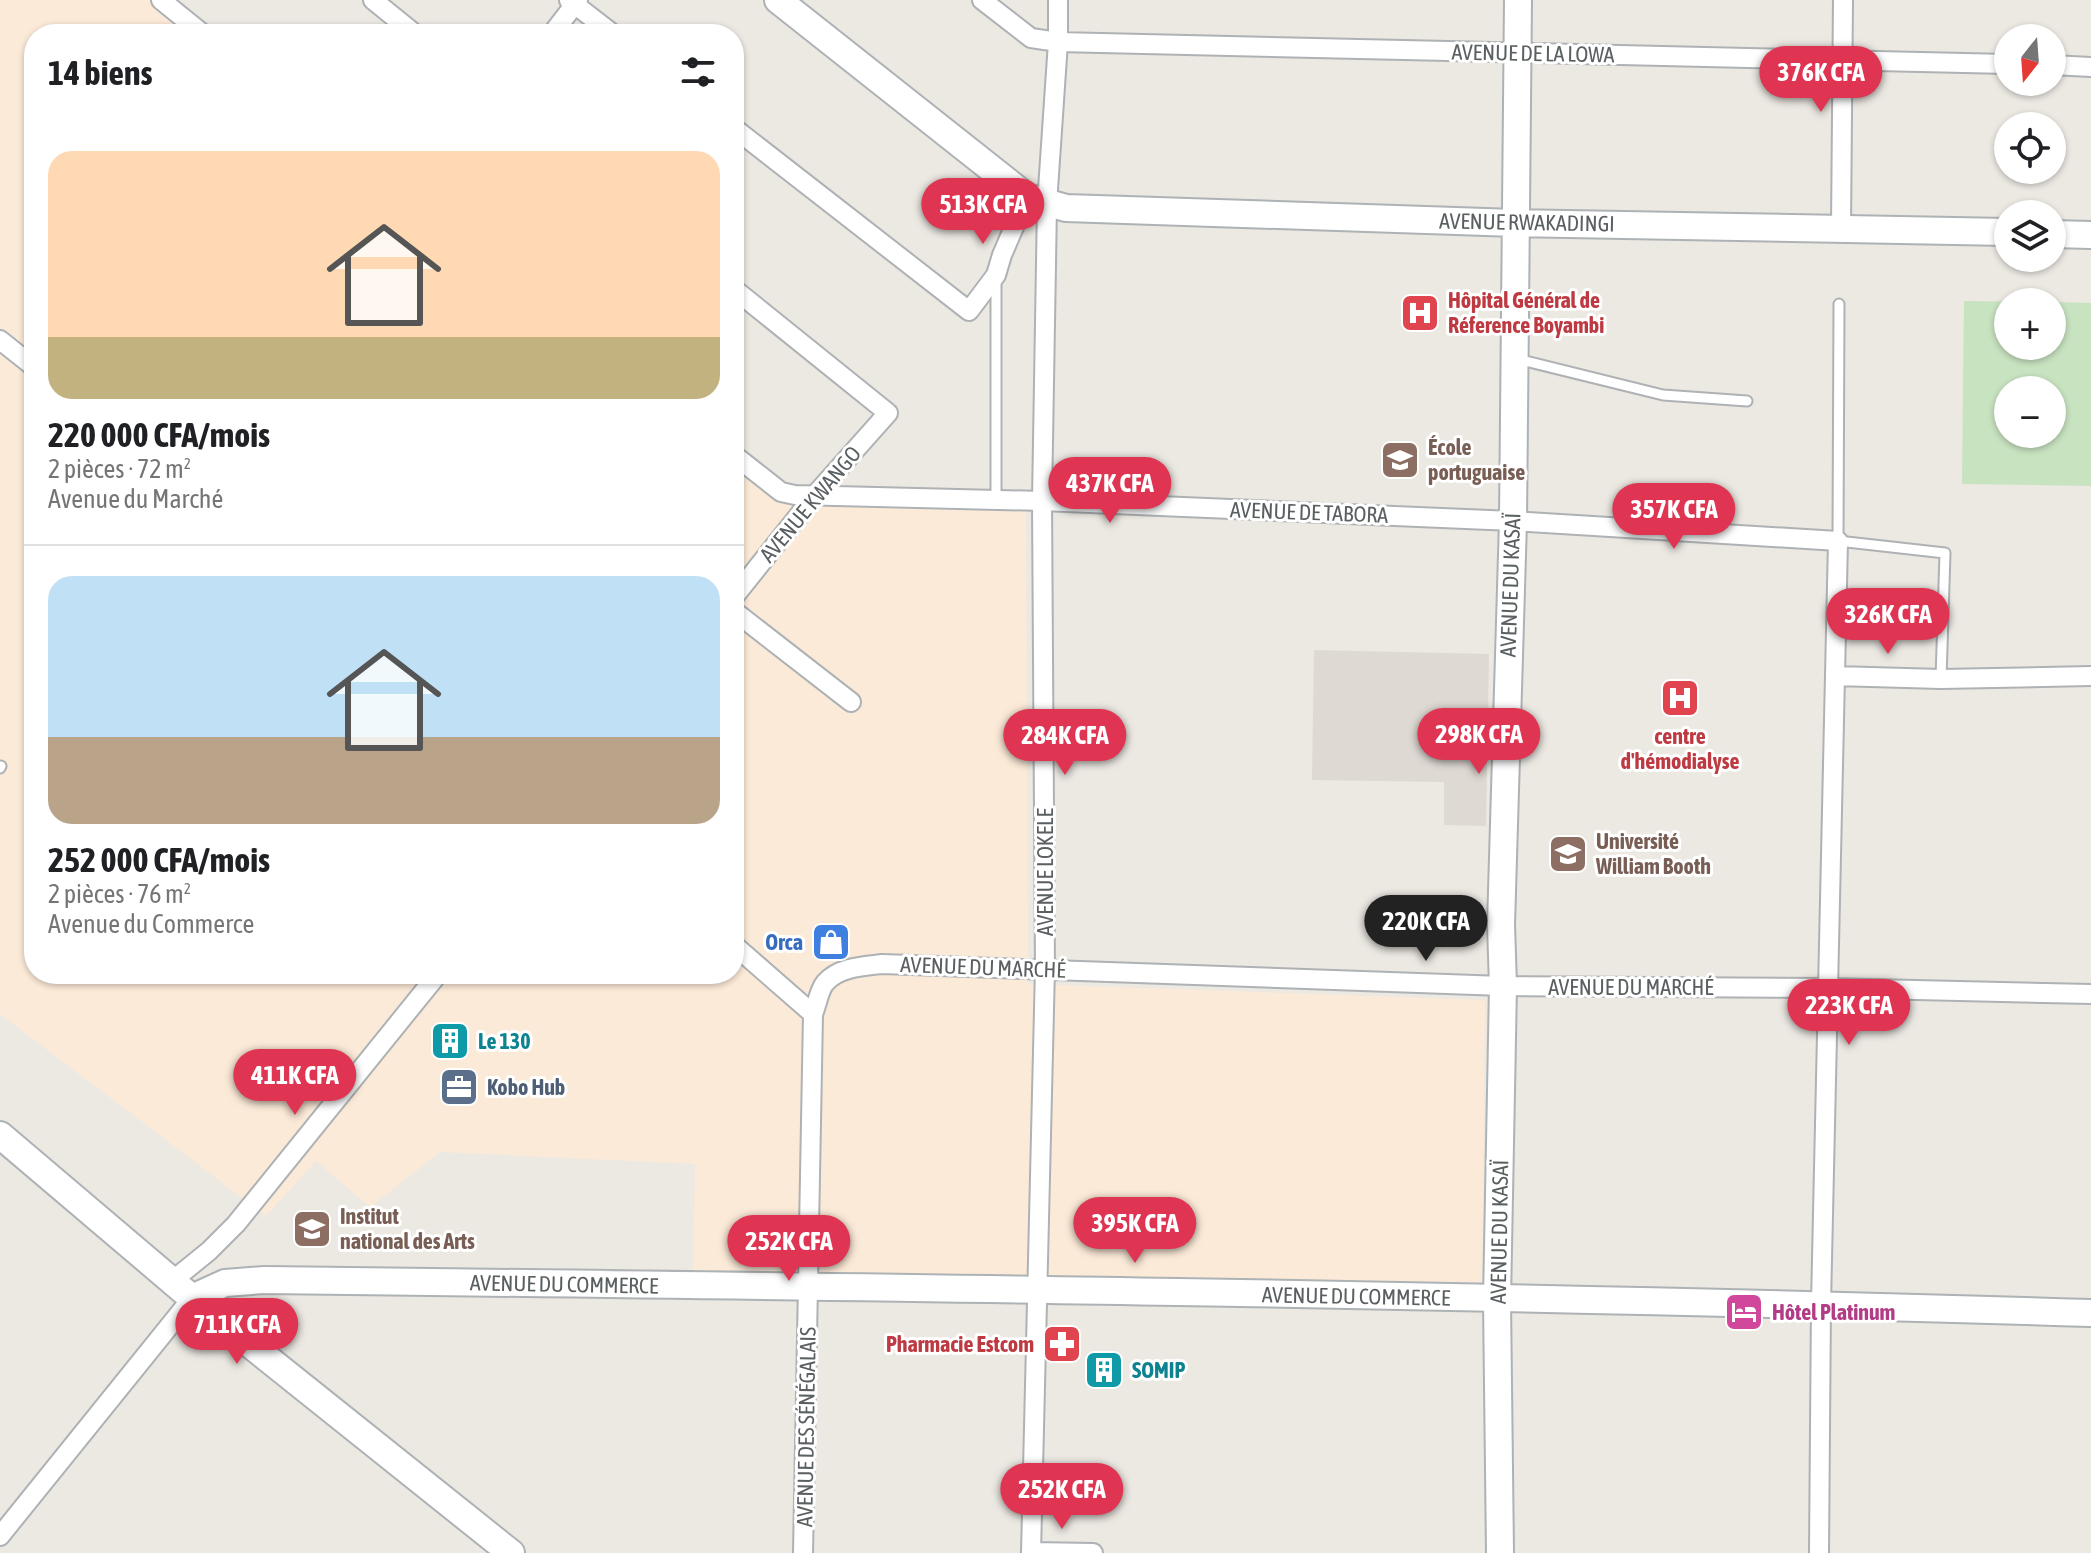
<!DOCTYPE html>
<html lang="fr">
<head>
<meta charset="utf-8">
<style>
	:root { --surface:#fff; --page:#f6f6f6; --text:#202124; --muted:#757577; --line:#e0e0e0; --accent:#df3552 }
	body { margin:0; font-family:"Asap Condensed",sans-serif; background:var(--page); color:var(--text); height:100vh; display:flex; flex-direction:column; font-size:30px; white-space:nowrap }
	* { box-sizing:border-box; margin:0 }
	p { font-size:26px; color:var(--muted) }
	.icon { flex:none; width:44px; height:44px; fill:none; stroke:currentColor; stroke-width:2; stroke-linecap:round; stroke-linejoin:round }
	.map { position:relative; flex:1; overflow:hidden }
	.details { position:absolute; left:24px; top:24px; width:720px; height:960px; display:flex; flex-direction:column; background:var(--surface); border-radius:32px; box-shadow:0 2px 6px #0004 }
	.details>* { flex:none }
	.needle { width:52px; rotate:197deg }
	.fabs { position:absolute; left:1994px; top:24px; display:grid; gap:16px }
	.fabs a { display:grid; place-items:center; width:72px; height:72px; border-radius:50%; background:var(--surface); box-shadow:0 2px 6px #0004; font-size:40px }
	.price { position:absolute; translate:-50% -68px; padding:0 18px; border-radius:28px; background:var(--accent); color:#fff; font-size:26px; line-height:52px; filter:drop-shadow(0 2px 4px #0008) }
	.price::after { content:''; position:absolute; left:50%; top:48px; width:24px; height:18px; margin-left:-12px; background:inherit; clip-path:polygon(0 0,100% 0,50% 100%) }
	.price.current { background:#222; color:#fff }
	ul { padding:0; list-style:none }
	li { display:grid; align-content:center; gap:16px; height:424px; padding:0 24px }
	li+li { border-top:2px solid var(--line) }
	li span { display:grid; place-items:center; height:248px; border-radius:24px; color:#555 }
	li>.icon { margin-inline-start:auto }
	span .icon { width:144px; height:144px; fill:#fffc; stroke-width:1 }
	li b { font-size:34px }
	h2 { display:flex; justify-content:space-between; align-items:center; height:96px; padding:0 24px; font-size:34px }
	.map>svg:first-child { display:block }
	.commercial { fill:#fcead8 }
	.education { fill:#dfd9d3 }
	.green { fill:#c8e3c0; fill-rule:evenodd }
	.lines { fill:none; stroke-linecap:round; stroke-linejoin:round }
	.lane-casing { stroke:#aeb2b4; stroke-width:13 }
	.street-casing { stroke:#aeb2b4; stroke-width:22 }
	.secondary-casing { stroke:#adb2b5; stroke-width:30 }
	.lane { stroke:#fff; stroke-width:9 }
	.street { stroke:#fff; stroke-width:18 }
	.secondary { stroke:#fff; stroke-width:26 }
	.labels { text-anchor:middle; stroke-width:6; stroke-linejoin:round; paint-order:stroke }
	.street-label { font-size:22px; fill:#5a6062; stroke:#fff }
	.health-label { font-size:22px; font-weight:bold; fill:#be3a42; stroke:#fff; text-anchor:start }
	.education-label { font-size:22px; font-weight:bold; fill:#785e54; stroke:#fff; text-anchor:start }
	.shop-label { font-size:22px; font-weight:bold; fill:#366cbe; stroke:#fff; text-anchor:end }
	.culture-label { font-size:22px; font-weight:bold; fill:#0d838f; stroke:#fff; text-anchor:start }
	.service-label { font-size:22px; font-weight:bold; fill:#4e5e75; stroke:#fff; text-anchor:start }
	.hotel-label { font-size:22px; font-weight:bold; fill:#b23c85; stroke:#fff; text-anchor:start }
</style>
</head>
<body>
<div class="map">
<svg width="2091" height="1553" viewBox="0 0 2091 1553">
	<rect width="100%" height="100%" fill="#ece8e2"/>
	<!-- commercial -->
	<path class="commercial" d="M0 0H157L199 34H34V974H734V463L781 500 1026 510 1028 984 1485 1000 1482 1282 821 1278 693 1274 695 1164 440 1152 370 1207 316 1161 266 1216 0 1014Z"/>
	<!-- education -->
	<path class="education" d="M1314 650 1489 654 1486 826 1444 825V782L1312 780Z"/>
	<!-- green -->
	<path class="green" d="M1964 301 2045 302H2008V346H2052V302L2091 303V486L1962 484ZM2008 390H2052V434H2008Z"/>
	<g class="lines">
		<!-- lane casing -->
		<g class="lane-casing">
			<path id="lane" d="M1839 304 1838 541 1945 553 1941 679
				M1517 359 1663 395 1747 401
				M996 500V278
				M0 768 1 766"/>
		</g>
		<!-- street casing -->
		<g class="street-casing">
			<path id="street" d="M161 0 203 34
				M373 0 415 34
				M569 0 613 34
				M982 0 1031 38 1058 42 2008 64
				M552 34 578 0
				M2052 65 2091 67
				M734 128 969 311 996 275 1002 255 1027 197
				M1841 228 1843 0
				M734 289 888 413 815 495 734 597
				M0 340 34 367
				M734 455 781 492 795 495 1042 501 1513 521 1838 541 1821 1304 1819 1553
				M734 611 851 702
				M1835 676 1941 679 2091 676
				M734 945 813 1014
				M172 1281 209 1251 236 1224 438 974
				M0 1536 192 1298
				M1031 1552 1093 1553
				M803 1553 813 1014C817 1005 819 990 825 983 838 967 864 966 882 964L1503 986 1830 988 2091 994
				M1031 1553 1045 968 1042 501 1047 204 1058 42V0"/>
		</g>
		<!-- secondary casing -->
		<g class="secondary-casing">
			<path id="secondary" d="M778 0 1027 197 1066 208 1515 223 2008 232
				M2052 234 2091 235
				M0 1135 192 1298 511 1553
				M192 1298 225 1283 264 1280C873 1287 1482 1294 2091 1313
				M1500 1553 1497 1300 1503 986 1501 925 1513 521 1518 0"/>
		</g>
		<!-- lane -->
		<use href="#lane" class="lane"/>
		<!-- street -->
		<use href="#street" class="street"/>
		<!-- secondary -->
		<use href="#secondary" class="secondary"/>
	</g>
	<!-- icons -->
	<defs>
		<g id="hospital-square" transform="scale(2)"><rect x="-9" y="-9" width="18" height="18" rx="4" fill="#e0444e" stroke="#fff"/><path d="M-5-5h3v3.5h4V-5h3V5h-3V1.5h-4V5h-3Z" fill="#fff"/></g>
		<g id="school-square" transform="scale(2)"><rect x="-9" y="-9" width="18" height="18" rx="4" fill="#8d6e63" stroke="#fff"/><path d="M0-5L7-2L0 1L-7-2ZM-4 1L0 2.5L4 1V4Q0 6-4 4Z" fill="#fff"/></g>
		<g id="university-square" transform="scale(2)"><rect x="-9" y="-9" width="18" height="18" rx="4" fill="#8d6e63" stroke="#fff"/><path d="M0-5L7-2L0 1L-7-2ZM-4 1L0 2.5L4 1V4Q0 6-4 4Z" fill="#fff"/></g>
		<g id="shop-square" transform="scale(2)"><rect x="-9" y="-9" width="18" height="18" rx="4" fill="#3f7fe0" stroke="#fff"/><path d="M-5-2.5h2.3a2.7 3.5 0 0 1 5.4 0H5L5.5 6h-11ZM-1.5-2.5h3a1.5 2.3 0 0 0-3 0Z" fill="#fff"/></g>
		<g id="building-square" transform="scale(2)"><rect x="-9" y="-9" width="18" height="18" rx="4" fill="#0f9aa8" stroke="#fff"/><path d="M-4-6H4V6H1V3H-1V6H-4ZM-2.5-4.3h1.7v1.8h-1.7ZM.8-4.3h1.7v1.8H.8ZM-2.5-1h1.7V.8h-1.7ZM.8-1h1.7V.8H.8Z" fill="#fff"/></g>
		<g id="office-square" transform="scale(2)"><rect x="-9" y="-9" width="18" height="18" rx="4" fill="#5c6f8a" stroke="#fff"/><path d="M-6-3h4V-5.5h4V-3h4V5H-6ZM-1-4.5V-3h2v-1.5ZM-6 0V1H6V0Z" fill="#fff"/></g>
		<g id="hotel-square" transform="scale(2)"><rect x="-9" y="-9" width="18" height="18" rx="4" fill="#d1479c" stroke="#fff"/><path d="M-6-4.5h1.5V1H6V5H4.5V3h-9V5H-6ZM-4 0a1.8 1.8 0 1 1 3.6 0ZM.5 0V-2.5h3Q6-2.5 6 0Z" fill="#fff"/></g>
		<g id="pharmacy-square" transform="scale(2)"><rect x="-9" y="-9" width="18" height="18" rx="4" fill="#e0444e" stroke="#fff"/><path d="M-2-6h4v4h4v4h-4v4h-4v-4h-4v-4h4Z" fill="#fff"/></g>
	</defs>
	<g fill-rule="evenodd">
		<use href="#hospital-square" x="1420" y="313"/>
		<use href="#school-square" x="1400" y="460"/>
		<use href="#hospital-square" x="1680" y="698"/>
		<use href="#university-square" x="1568" y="854"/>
		<use href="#shop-square" x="831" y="942"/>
		<use href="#building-square" x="450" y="1041"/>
		<use href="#office-square" x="459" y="1087"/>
		<use href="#university-square" x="312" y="1229"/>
		<use href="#hotel-square" x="1744" y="1312"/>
		<use href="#pharmacy-square" x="1062" y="1344"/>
		<use href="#building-square" x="1104" y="1370"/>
	</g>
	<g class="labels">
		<!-- street labels -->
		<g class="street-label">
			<text transform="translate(1533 53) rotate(1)" y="8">AVENUE DE LA LOWA</text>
			<text transform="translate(1527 222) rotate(1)" y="8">AVENUE RWAKADINGI</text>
			<text transform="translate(810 504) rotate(-50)" y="8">AVENUE KWANGO</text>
			<text transform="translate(1309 512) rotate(2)" y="8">AVENUE DE TABORA</text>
			<text transform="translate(1510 585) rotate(-88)" y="8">AVENUE DU KASAÏ</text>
			<text transform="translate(1045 872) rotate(-90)" y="8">AVENUE LOKELE</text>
			<text transform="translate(983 967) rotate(2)" y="8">AVENUE DU MARCHÉ</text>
			<text x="1631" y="995">AVENUE DU MARCHÉ</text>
			<text transform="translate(1499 1232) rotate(-89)" y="8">AVENUE DU KASAÏ</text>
			<text transform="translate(564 1284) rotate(1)" y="8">AVENUE DU COMMERCE</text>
			<text transform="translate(1356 1296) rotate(1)" y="8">AVENUE DU COMMERCE</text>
			<text transform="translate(806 1427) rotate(-89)" y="8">AVENUE DES SÉNÉGALAIS</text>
		</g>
		<!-- health labels -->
		<g class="health-label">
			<text x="1448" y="308">Hôpital Général de<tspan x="1448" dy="25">Réference Boyambi</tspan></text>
			<text x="1680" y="744" text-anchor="middle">centre<tspan x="1680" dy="25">d'hémodialyse</tspan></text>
			<text x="1034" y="1352" text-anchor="end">Pharmacie Estcom</text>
		</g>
		<!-- education labels -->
		<g class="education-label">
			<text x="1428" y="455">École<tspan x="1428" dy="25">portuguaise</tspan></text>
			<text x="1596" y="849">Université<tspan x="1596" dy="25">William Booth</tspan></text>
			<text x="340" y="1224">Institut<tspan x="340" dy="25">national des Arts</tspan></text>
		</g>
		<!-- shop labels -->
		<g class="shop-label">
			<text x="803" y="950">Orca</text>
		</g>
		<!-- culture labels -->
		<g class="culture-label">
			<text x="478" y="1049">Le 130</text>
			<text x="1132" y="1378">SOMIP</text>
		</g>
		<!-- service labels -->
		<g class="service-label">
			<text x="487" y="1095">Kobo Hub</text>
		</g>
		<!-- hotel labels -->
		<g class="hotel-label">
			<text x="1772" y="1320">Hôtel Platinum</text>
		</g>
	</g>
</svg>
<div class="fabs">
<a><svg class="needle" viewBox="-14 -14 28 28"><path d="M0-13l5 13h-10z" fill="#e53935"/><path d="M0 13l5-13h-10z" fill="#757577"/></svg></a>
<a><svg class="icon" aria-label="locate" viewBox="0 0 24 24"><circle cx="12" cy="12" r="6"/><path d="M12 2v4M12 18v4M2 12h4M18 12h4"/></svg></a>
<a><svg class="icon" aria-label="layers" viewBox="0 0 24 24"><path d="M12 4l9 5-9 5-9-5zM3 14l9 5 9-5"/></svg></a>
<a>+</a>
<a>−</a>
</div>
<b class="price" style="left:1821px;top:114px">376K CFA</b>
<b class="price" style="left:983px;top:246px">513K CFA</b>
<b class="price" style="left:1110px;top:525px">437K CFA</b>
<b class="price" style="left:1674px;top:551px">357K CFA</b>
<b class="price" style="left:1888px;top:656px">326K CFA</b>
<b class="price" style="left:1479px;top:776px">298K CFA</b>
<b class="price" style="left:1065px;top:777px">284K CFA</b>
<b class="price current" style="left:1426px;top:963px">220K CFA</b>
<b class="price" style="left:1849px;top:1047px">223K CFA</b>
<b class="price" style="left:295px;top:1117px">411K CFA</b>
<b class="price" style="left:1135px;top:1265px">395K CFA</b>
<b class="price" style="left:789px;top:1283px">252K CFA</b>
<b class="price" style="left:237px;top:1366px">711K CFA</b>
<b class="price" style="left:1062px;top:1531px">252K CFA</b>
<section class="details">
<h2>14 biens<svg class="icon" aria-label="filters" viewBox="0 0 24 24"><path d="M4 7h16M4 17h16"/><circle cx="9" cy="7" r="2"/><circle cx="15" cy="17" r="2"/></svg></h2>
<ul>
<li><span style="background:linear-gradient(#ffd9b3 75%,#c2b280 0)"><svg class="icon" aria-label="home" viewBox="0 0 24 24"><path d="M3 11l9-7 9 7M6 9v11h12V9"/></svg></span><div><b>220 000 CFA/mois</b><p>2 pièces · 72 m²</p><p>Avenue du Marché</p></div></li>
<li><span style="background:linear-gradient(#bfe0f5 65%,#b9a48a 0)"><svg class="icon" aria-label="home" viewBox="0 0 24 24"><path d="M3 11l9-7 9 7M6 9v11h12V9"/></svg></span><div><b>252 000 CFA/mois</b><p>2 pièces · 76 m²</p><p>Avenue du Commerce</p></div></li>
</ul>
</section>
</div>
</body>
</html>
